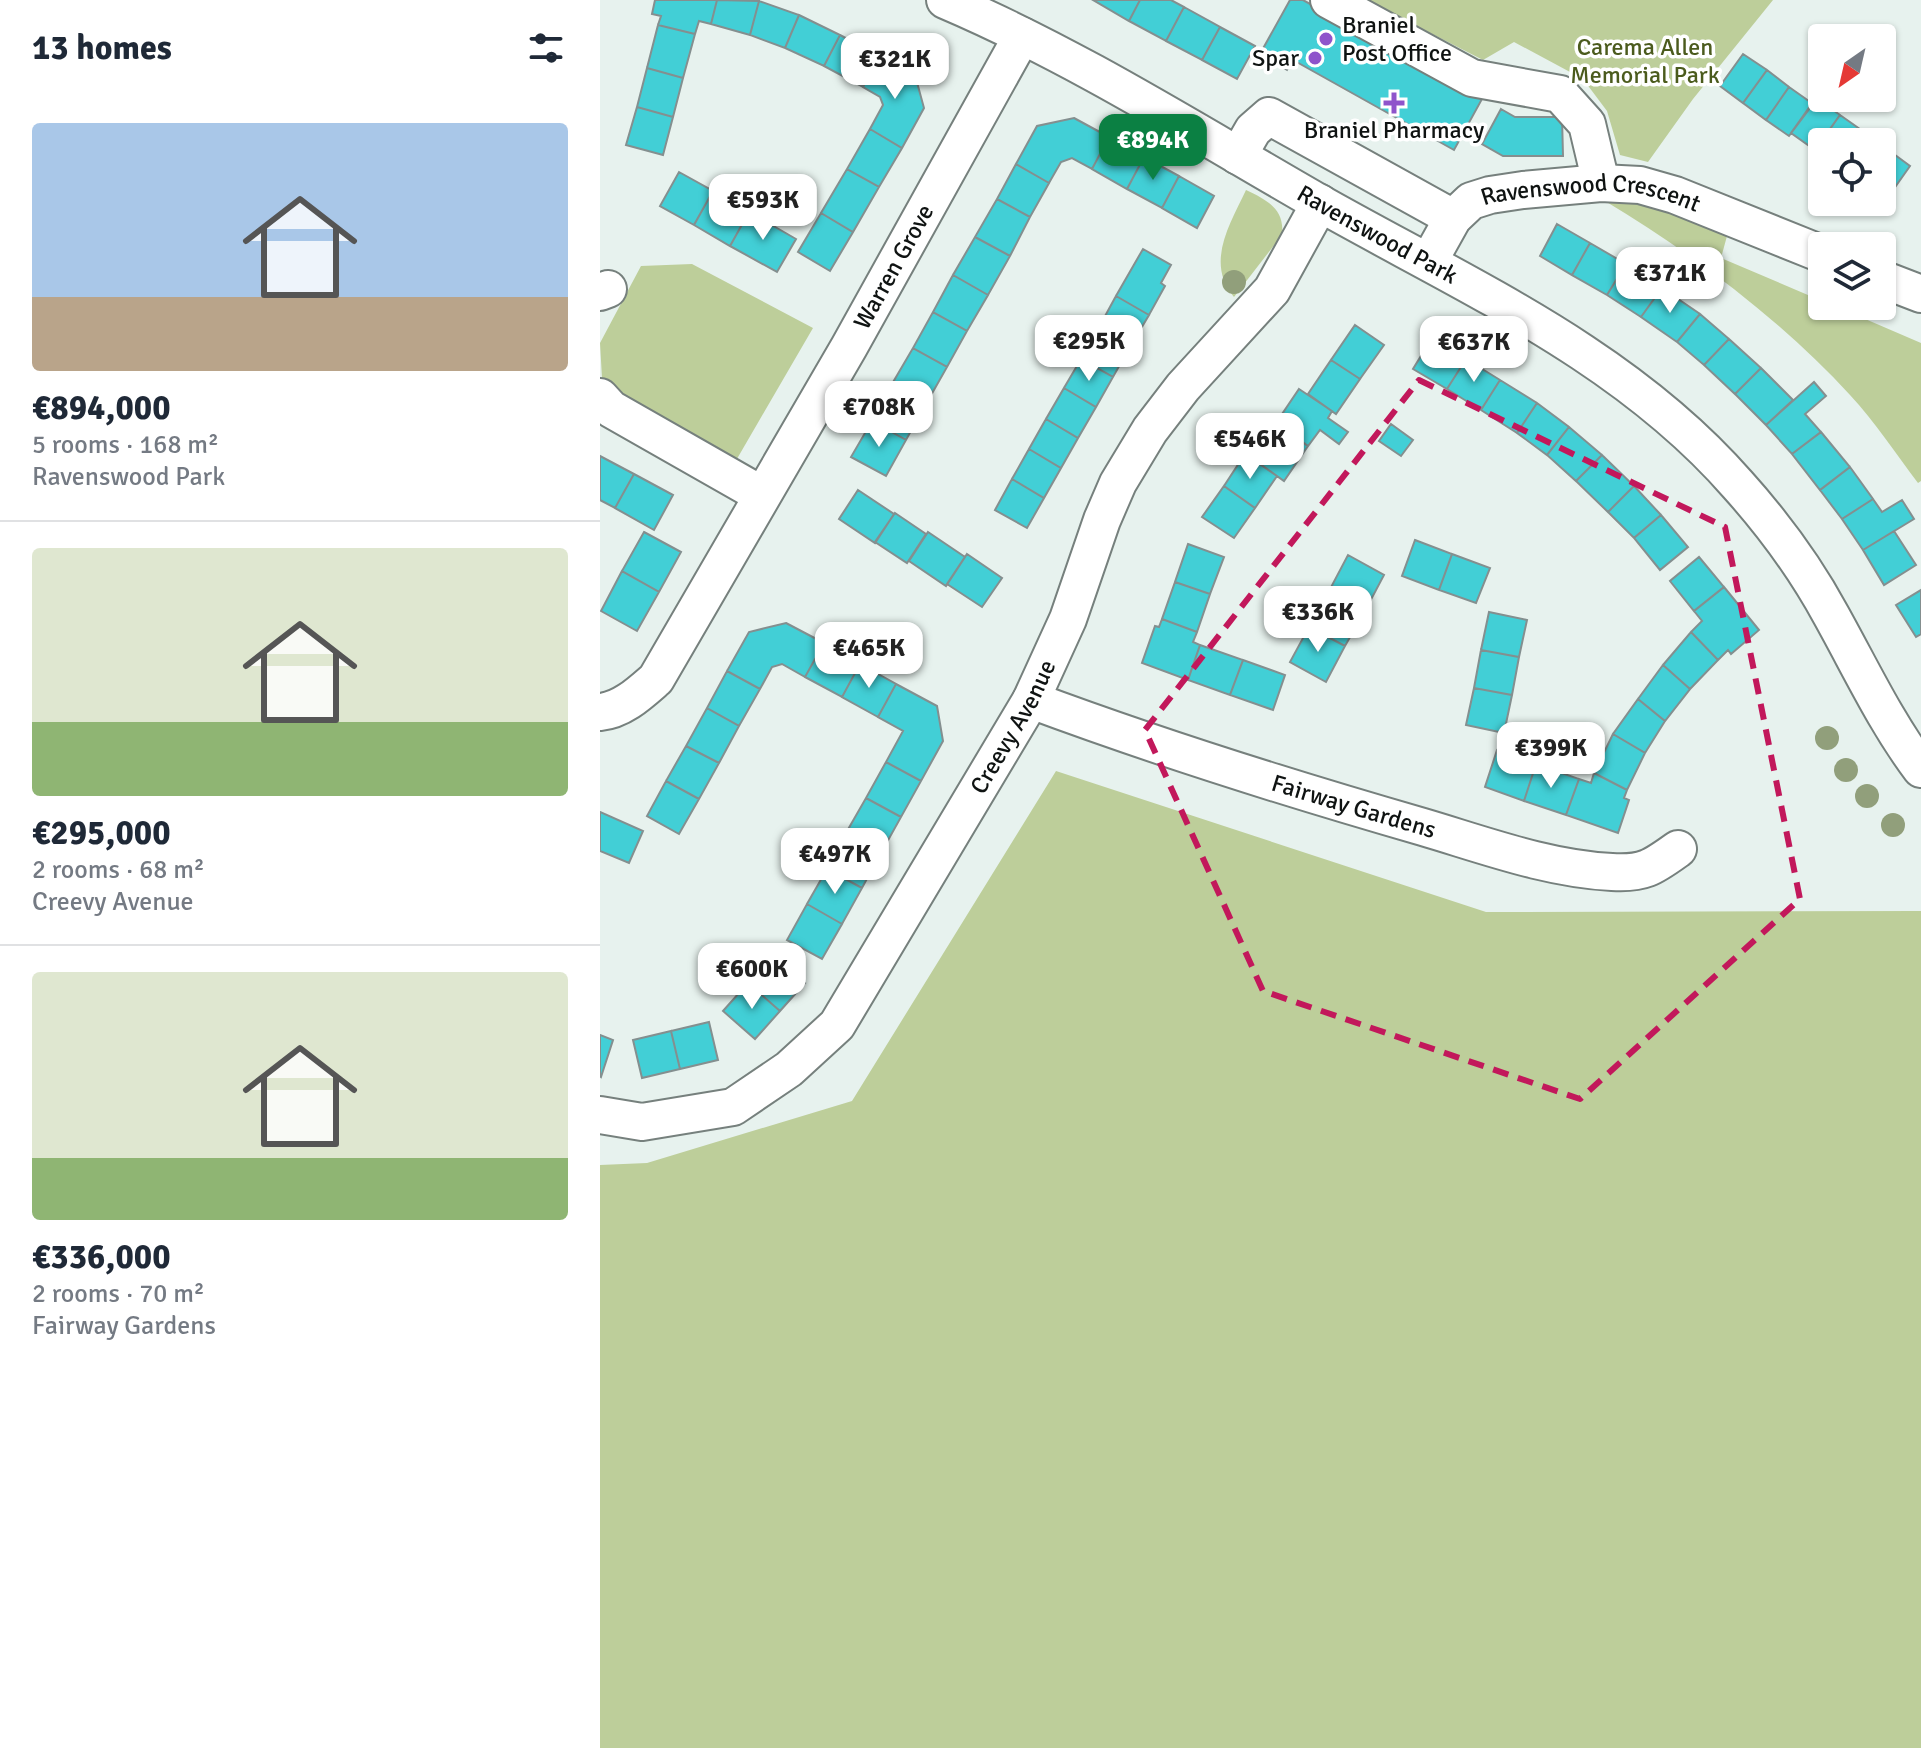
<!DOCTYPE html>
<html lang="en">
<head>
<meta charset="utf-8">
<style>
	:root { --surface:#fff; --page:#f6f6f7; --text:#1f2937; --muted:#747a83; --line:#e0e1e3; --accent:#0b8043 }
	body { margin:0; font-family:Signika,sans-serif; background:var(--page); color:var(--text); height:100vh; display:flex; flex-direction:column; font-size:30px; white-space:nowrap }
	* { box-sizing:border-box; margin:0 }
	p { font-size:26px; color:var(--muted) }
	.icon { flex:none; width:44px; height:44px; fill:none; stroke:currentColor; stroke-width:2; stroke-linecap:round; stroke-linejoin:round }
	.map { position:relative; flex:1; overflow:hidden }
	.panel { display:flex; flex-direction:column; background:var(--surface); width:600px }
	.panel>* { flex:none }
	.needle { width:52px; rotate:214deg }
	.controls { position:absolute; left:1208px; top:24px; display:grid; gap:16px }
	.controls a { display:grid; place-items:center; width:88px; height:88px; border-radius:8px; background:var(--surface); box-shadow:0 2px 6px #0004; font-size:40px }
	.price { position:absolute; translate:-50% -68px; padding:0 18px; border-radius:16px; background:#fff; color:#222; font-size:26px; line-height:52px; filter:drop-shadow(0 2px 4px #0008) }
	.price::after { content:''; position:absolute; left:50%; top:48px; width:24px; height:18px; margin-left:-12px; background:inherit; clip-path:polygon(0 0,100% 0,50% 100%) }
	.price.active { background:var(--accent); color:#fff }
	ul { padding:0; list-style:none }
	li { display:grid; align-content:center; gap:16px; height:424px; padding:0 32px }
	li+li { border-top:2px solid var(--line) }
	li span { display:grid; place-items:center; height:248px; border-radius:8px; color:#555 }
	li>.icon { margin-inline-start:auto }
	span .icon { width:144px; height:144px; fill:#fffc; stroke-width:1 }
	li b { font-size:34px }
	h2 { display:flex; justify-content:space-between; align-items:center; height:96px; padding:0 32px; font-size:34px }
	main { display:flex; flex:1; min-height:0 }
	.map>svg:first-child { display:block }
	.green { fill:#bdce9a }
	.building { fill:#42cfd6; stroke:#848f8f; stroke-width:2 }
	.lines { fill:none; stroke-linecap:round; stroke-linejoin:round }
	.minor-casing { stroke:#76807d; stroke-width:40 }
	.minor { stroke:#fff; stroke-width:36 }
	.tree { fill:#919f7b }
	.marked { fill:none; stroke:#c2185b; stroke-width:6; stroke-dasharray:16 10; stroke-linejoin:round }
	.poi-dot { fill:#8e54cb; stroke:#fff; stroke-width:3 }
	.labels { text-anchor:middle; stroke-width:7; stroke-linejoin:round; paint-order:stroke }
	.poi-label { font-size:24px; fill:#0f1312; stroke:#fff; text-anchor:start }
	.park-label { font-size:24px; fill:#4b5b1d; stroke:#fff }
	.street-label { font-size:24px; fill:#0f1312; stroke:#fff }
</style>
</head>
<body>
<main>
<section class="panel">
<h2>13 homes<svg class="icon" aria-label="filters" viewBox="0 0 24 24"><path d="M4 7h16M4 17h16"/><circle cx="9" cy="7" r="2"/><circle cx="15" cy="17" r="2"/></svg></h2>
<ul>
<li><span style="background:linear-gradient(#a9c7e8 70%,#b9a48a 0)"><svg class="icon" aria-label="home" viewBox="0 0 24 24"><path d="M3 11l9-7 9 7M6 9v11h12V9"/></svg></span><div><b>€894,000</b><p>5 rooms · 168 m²</p><p>Ravenswood Park</p></div></li>
<li><span style="background:linear-gradient(#dfe7d0 70%,#8fb573 0)"><svg class="icon" aria-label="home" viewBox="0 0 24 24"><path d="M3 11l9-7 9 7M6 9v11h12V9"/></svg></span><div><b>€295,000</b><p>2 rooms · 68 m²</p><p>Creevy Avenue</p></div></li>
<li><span style="background:linear-gradient(#dfe7d0 75%,#8fb573 0)"><svg class="icon" aria-label="home" viewBox="0 0 24 24"><path d="M3 11l9-7 9 7M6 9v11h12V9"/></svg></span><div><b>€336,000</b><p>2 rooms · 70 m²</p><p>Fairway Gardens</p></div></li>
</ul>
</section>
<div class="map">
<svg width="1321" height="1748" viewBox="0 0 1321 1748">
	<rect width="100%" height="100%" fill="#e7f2ee"/>
	<!-- green -->
	<path class="green" d="M766 0H1173L1093 99 1048 162 1020 155 1007 111 983 79 914 42 883 60Z
		M646 190C667 200 685 209 682 235L634 297C605 263 630 224 646 190Z
		M1017 199 1086 212 1124 226 1127 236 1121 258 1222 301V306H1235L1321 343V481L1318 483C1296 454 1275 422 1250 395 1180 319 1093 254 1005 201Z
		M92 264 213 328 134 464 22 405 2 378 0 343 41 266Z
		M456 771 886 912 1321 911V1748H0V1165L47 1163 252 1101Z"/>
	<!-- building -->
	<path class="building" d="M55 0H117L111 24 99 21 95 34 58 25 61 16 52 14Z
		M117 0 159 1 150 35 111 24Z
		M493 0H540L529 21Z
		M540 0H571L584 7 566 41 529 21Z
		M690 0H703L882 99 854 150 693 60 687 70 660 54Z
		M159 1 199 15 185 48 150 35Z
		M584 7 620 27 602 60 566 41Z
		M199 15 240 35 224 66 185 48Z
		M58 25 95 34 83 78 47 68Z
		M620 27 655 46 637 79 602 60Z
		M240 35 279 56 263 87 224 66Z
		M1143 54 1167 70 1143 103 1120 86Z
		M279 56 315 75 324 108 302 148 270 129 283 105 280 97 263 87Z
		M47 68 83 78 73 117 37 107Z
		M1167 70 1189 87 1166 120 1143 103Z
		M1189 87 1213 104 1189 136 1166 120Z
		M1216 98 1240 115 1215 150 1191 133Z
		M37 107 73 117 63 155 26 145Z
		M901 109 915 117H962L963 156H903L882 144Z
		M1240 115 1264 132 1256 142H1222V155L1215 150Z
		M474 118 509 137 492 169 472 158 461 162 449 183 416 164 437 126Z
		M270 129 302 148 279 187 247 169Z
		M1264 132 1278 142H1256Z
		M509 137 544 157 527 189 492 169Z
		M1287 149 1310 166 1286 200 1282 198V156Z
		M544 157 579 176 562 208 527 189Z
		M416 164 449 183 430 217 397 199Z
		M247 169 279 187 253 232 221 213Z
		M79 172 113 191 94 225 60 206Z
		M579 176 614 196 597 228 562 208Z
		M113 191 149 212 130 246 94 225Z
		M397 199 430 217 410 256 375 237Z
		M149 212 196 239 177 272 130 246Z
		M221 213 253 232 230 271 198 252Z
		M957 224 990 243 972 275 940 256Z
		M375 237 410 256 388 295 353 275Z
		M990 243 1026 264 1007 295 972 275Z
		M543 249 571 265 561 283 565 286 549 315 516 296Z
		M1026 264 1062 288 1041 317 1007 295Z
		M353 275 388 295 367 331 333 312Z
		M1062 288 1100 314 1077 342 1041 317Z
		M516 296 549 315 530 347 498 329Z
		M333 312 367 331 347 367 313 348Z
		M1100 314 1129 339 1104 365 1077 342Z
		M755 325 784 345 760 379 731 360Z
		M498 329 530 347 513 377 481 359Z
		M832 338 866 359 847 389 813 369Z
		M1129 339 1161 368 1135 394 1104 365Z
		M313 348 347 367 326 404 292 384Z
		M481 359 513 377 496 407 464 388Z
		M866 359 900 380 881 410 847 389Z
		M731 360 760 379 736 414 708 394Z
		M1161 368 1193 400 1166 425 1135 394Z
		M900 380 937 403 917 433 881 410Z
		M1214 382 1226 396 1205 414 1221 432 1192 454 1166 425Z
		M292 384 326 404 306 440 272 421Z
		M464 388 496 407 478 438 446 419Z
		M699 389 732 411 728 418 748 432 739 444 720 430 708 446 676 423Z
		M937 403 969 427 947 455 917 433Z
		M446 419 478 438 461 468 429 449Z
		M272 421 306 440 286 476 251 457Z
		M676 423 708 446 684 481 652 458Z
		M791 424 813 440 801 456 779 441Z
		M969 427 1002 455 976 481 947 455Z
		M1221 432 1250 467 1220 490 1192 454Z
		M429 449 461 468 444 498 412 479Z
		M645 454 677 476 655 508 624 486Z
		M1002 455 1034 486 1008 512 976 481Z
		M0 456 34 474 15 508 0 500Z
		M1250 467 1273 499 1242 519 1220 490Z
		M34 474 73 495 54 530 15 508Z
		M412 479 444 498 427 528 395 510Z
		M624 486 655 508 634 538 602 517Z
		M1034 486 1061 515 1034 538 1008 512Z
		M258 490 294 514 275 543 239 519Z
		M1273 499 1282 512 1302 500 1314 519 1263 550 1242 519Z
		M295 513 326 534 307 563 275 542Z
		M1061 515 1088 547 1060 570 1034 538Z
		M1294 531 1316 565 1284 585 1263 550Z
		M44 532 81 552 59 592 22 571Z
		M328 532 365 557 346 586 309 561Z
		M815 540 852 554 839 590 802 576Z
		M588 544 624 557 610 594 575 582Z
		M367 554 402 578 382 607 347 584Z
		M852 554 890 568 876 603 839 590Z
		M748 555 784 575 765 611 729 591Z
		M1099 557 1124 587 1094 611 1070 581Z
		M22 571 59 592 37 631 1 611Z
		M575 582 610 594 597 632 562 619Z
		M1124 587 1159 630 1131 654 1128 650 1118 660 1091 632 1102 621 1094 611Z
		M1321 590V634L1316 637 1296 605Z
		M729 591 765 611 745 646 709 627Z
		M889 612 927 620 919 657 881 650Z
		M562 619 597 632 593 642 600 645 588 680 542 663 555 626 559 627Z
		M186 623 224 643 205 677 182 664 172 667 160 689 127 671 149 632Z
		M709 627 745 646 726 682 690 662Z
		M1091 632 1118 660 1090 689 1063 665Z
		M224 643 260 664 242 697 205 677Z
		M600 645 643 660 630 695 588 680Z
		M881 650 919 657 912 695 874 688Z
		M643 660 685 675 673 710 630 695Z
		M260 664 296 684 278 717 242 697Z
		M1063 665 1090 689 1065 721 1038 699Z
		M127 671 160 689 139 726 107 708Z
		M296 684 337 706 343 741 321 781 286 762 303 731 278 717Z
		M874 688 912 695 904 733 866 725Z
		M1038 699 1065 721 1045 753 1013 734Z
		M107 708 139 726 119 763 86 746Z
		M1013 734 1045 753 1027 790 994 773Z
		M86 746 119 763 99 799 66 781Z
		M897 750 936 764 924 801 885 787Z
		M286 762 321 781 301 817 266 798Z
		M936 764 979 779 966 815 924 801Z
		M994 773 1027 790 1024 798 1029 800 1018 833 966 815 979 779 991 783Z
		M66 781 99 799 79 834 47 816Z
		M266 798 301 817 281 853 246 833Z
		M0 812 43 831 29 863 0 851Z
		M246 833 281 853 262 888 227 869Z
		M227 869 262 888 242 924 207 904Z
		M207 904 242 924 222 959 187 940Z
		M173 954 205 983 180 1011 148 983Z
		M148 983 180 1011 155 1039 123 1011Z
		M109 1022 118 1060 80 1069 71 1031Z
		M71 1031 80 1069 42 1078 33 1040Z
		M0 1035 13 1040 1 1077 0 1076Z"/>
	<g class="lines">
		<!-- minor casing -->
		<g class="minor-casing">
			<g id="minor">
				<path id="s1" d="M345 0C474 55 594 131 716 201 864 285 1024 354 1138 485 1173 524 1206 569 1231 615 1260 667 1285 721 1321 769"/>
				<path d="M729 0 872 78 960 94 987 124 1001 183"/>
				<path d="M638 156 653 130 669 116 853 218"/>
				<path id="s2" d="M829 261 853 218 871 201 890 195 923 190 1001 183 1040 185 1075 195 1222 254"/>
				<path d="M1282 279 1321 294"/>
				<path d="M0 292 8 289"/>
				<path d="M0 397 11 409 162 495"/>
				<path id="s3" d="M431 700C560 748 691 789 823 827 884 845 948 869 1012 872 1044 874 1053 867 1078 849"/>
				<path id="s4" d="M0 712C22 710 40 693 56 679L249 347 422 36"/>
				<path id="s5" d="M0 1115 42 1122 133 1107 189 1069 237 1025 431 700 468 619 502 520 518 483 550 430 583 387 672 290 720 203"/>
			</g>
		</g>
		<!-- minor -->
		<use href="#minor" class="minor"/>
	</g>
	<!-- trees -->
	<g class="tree">
		<circle cx="634" cy="282" r="12"/>
		<circle cx="1227" cy="738" r="12"/>
		<circle cx="1246" cy="770" r="12"/>
		<circle cx="1267" cy="796" r="12"/>
		<circle cx="1293" cy="825" r="12"/>
	</g>
	<!-- marked area -->
	<path class="marked" d="M819 380 1125 527 1200 899 980 1099 663 991 545 730Z"/>
	<!-- markers -->
	<g class="poi-dot">
		<circle cx="726" cy="39" r="8"/>
		<circle cx="715" cy="58" r="8"/>
		<path d="M790 91h8v8h8v8h-8v8h-8v-8h-8v-8h8z"/>
	</g>
	<g class="labels">
		<!-- poi labels -->
		<g class="poi-label">
			<text x="742" y="33">Braniel<tspan x="742" dy="28">Post Office</tspan></text>
			<text x="699" y="66" text-anchor="end">Spar</text>
			<text x="794" y="138" text-anchor="middle">Braniel Pharmacy</text>
		</g>
		<!-- park labels -->
		<g class="park-label">
			<text x="1045" y="55">Carema Allen<tspan x="1045" dy="28">Memorial Park</tspan></text>
		</g>
		<!-- street labels -->
		<g class="street-label">
			<text dy="8" stroke="none"><textPath href="#s2" startOffset="196">Ravenswood Crescent</textPath></text>
			<text dy="8" stroke="none"><textPath href="#s1" startOffset="492">Ravenswood Park</textPath></text>
			<text dy="8" stroke="none"><textPath href="#s4" startOffset="542">Warren Grove</textPath></text>
			<text dy="8" stroke="none"><textPath href="#s5" startOffset="614">Creevy Avenue</textPath></text>
			<text dy="8" stroke="none"><textPath href="#s3" startOffset="340">Fairway Gardens</textPath></text>
		</g>
	</g>
</svg>
<div class="controls">
<a><svg class="needle" viewBox="-14 -14 28 28"><path d="M0-13l5 13h-10z" fill="#e53935"/><path d="M0 13l5-13h-10z" fill="#747a83"/></svg></a>
<a><svg class="icon" aria-label="locate" viewBox="0 0 24 24"><circle cx="12" cy="12" r="6"/><path d="M12 2v4M12 18v4M2 12h4M18 12h4"/></svg></a>
<a><svg class="icon" aria-label="layers" viewBox="0 0 24 24"><path d="M12 4l9 5-9 5-9-5zM3 14l9 5 9-5"/></svg></a>
</div>
<b class="price" style="left:295px;top:101px">€321K</b>
<b class="price active" style="left:553px;top:182px">€894K</b>
<b class="price" style="left:163px;top:242px">€593K</b>
<b class="price" style="left:1070px;top:315px">€371K</b>
<b class="price" style="left:489px;top:383px">€295K</b>
<b class="price" style="left:874px;top:384px">€637K</b>
<b class="price" style="left:279px;top:449px">€708K</b>
<b class="price" style="left:650px;top:481px">€546K</b>
<b class="price" style="left:718px;top:654px">€336K</b>
<b class="price" style="left:269px;top:690px">€465K</b>
<b class="price" style="left:951px;top:790px">€399K</b>
<b class="price" style="left:235px;top:896px">€497K</b>
<b class="price" style="left:152px;top:1011px">€600K</b>
</div>
</main>
</body>
</html>
